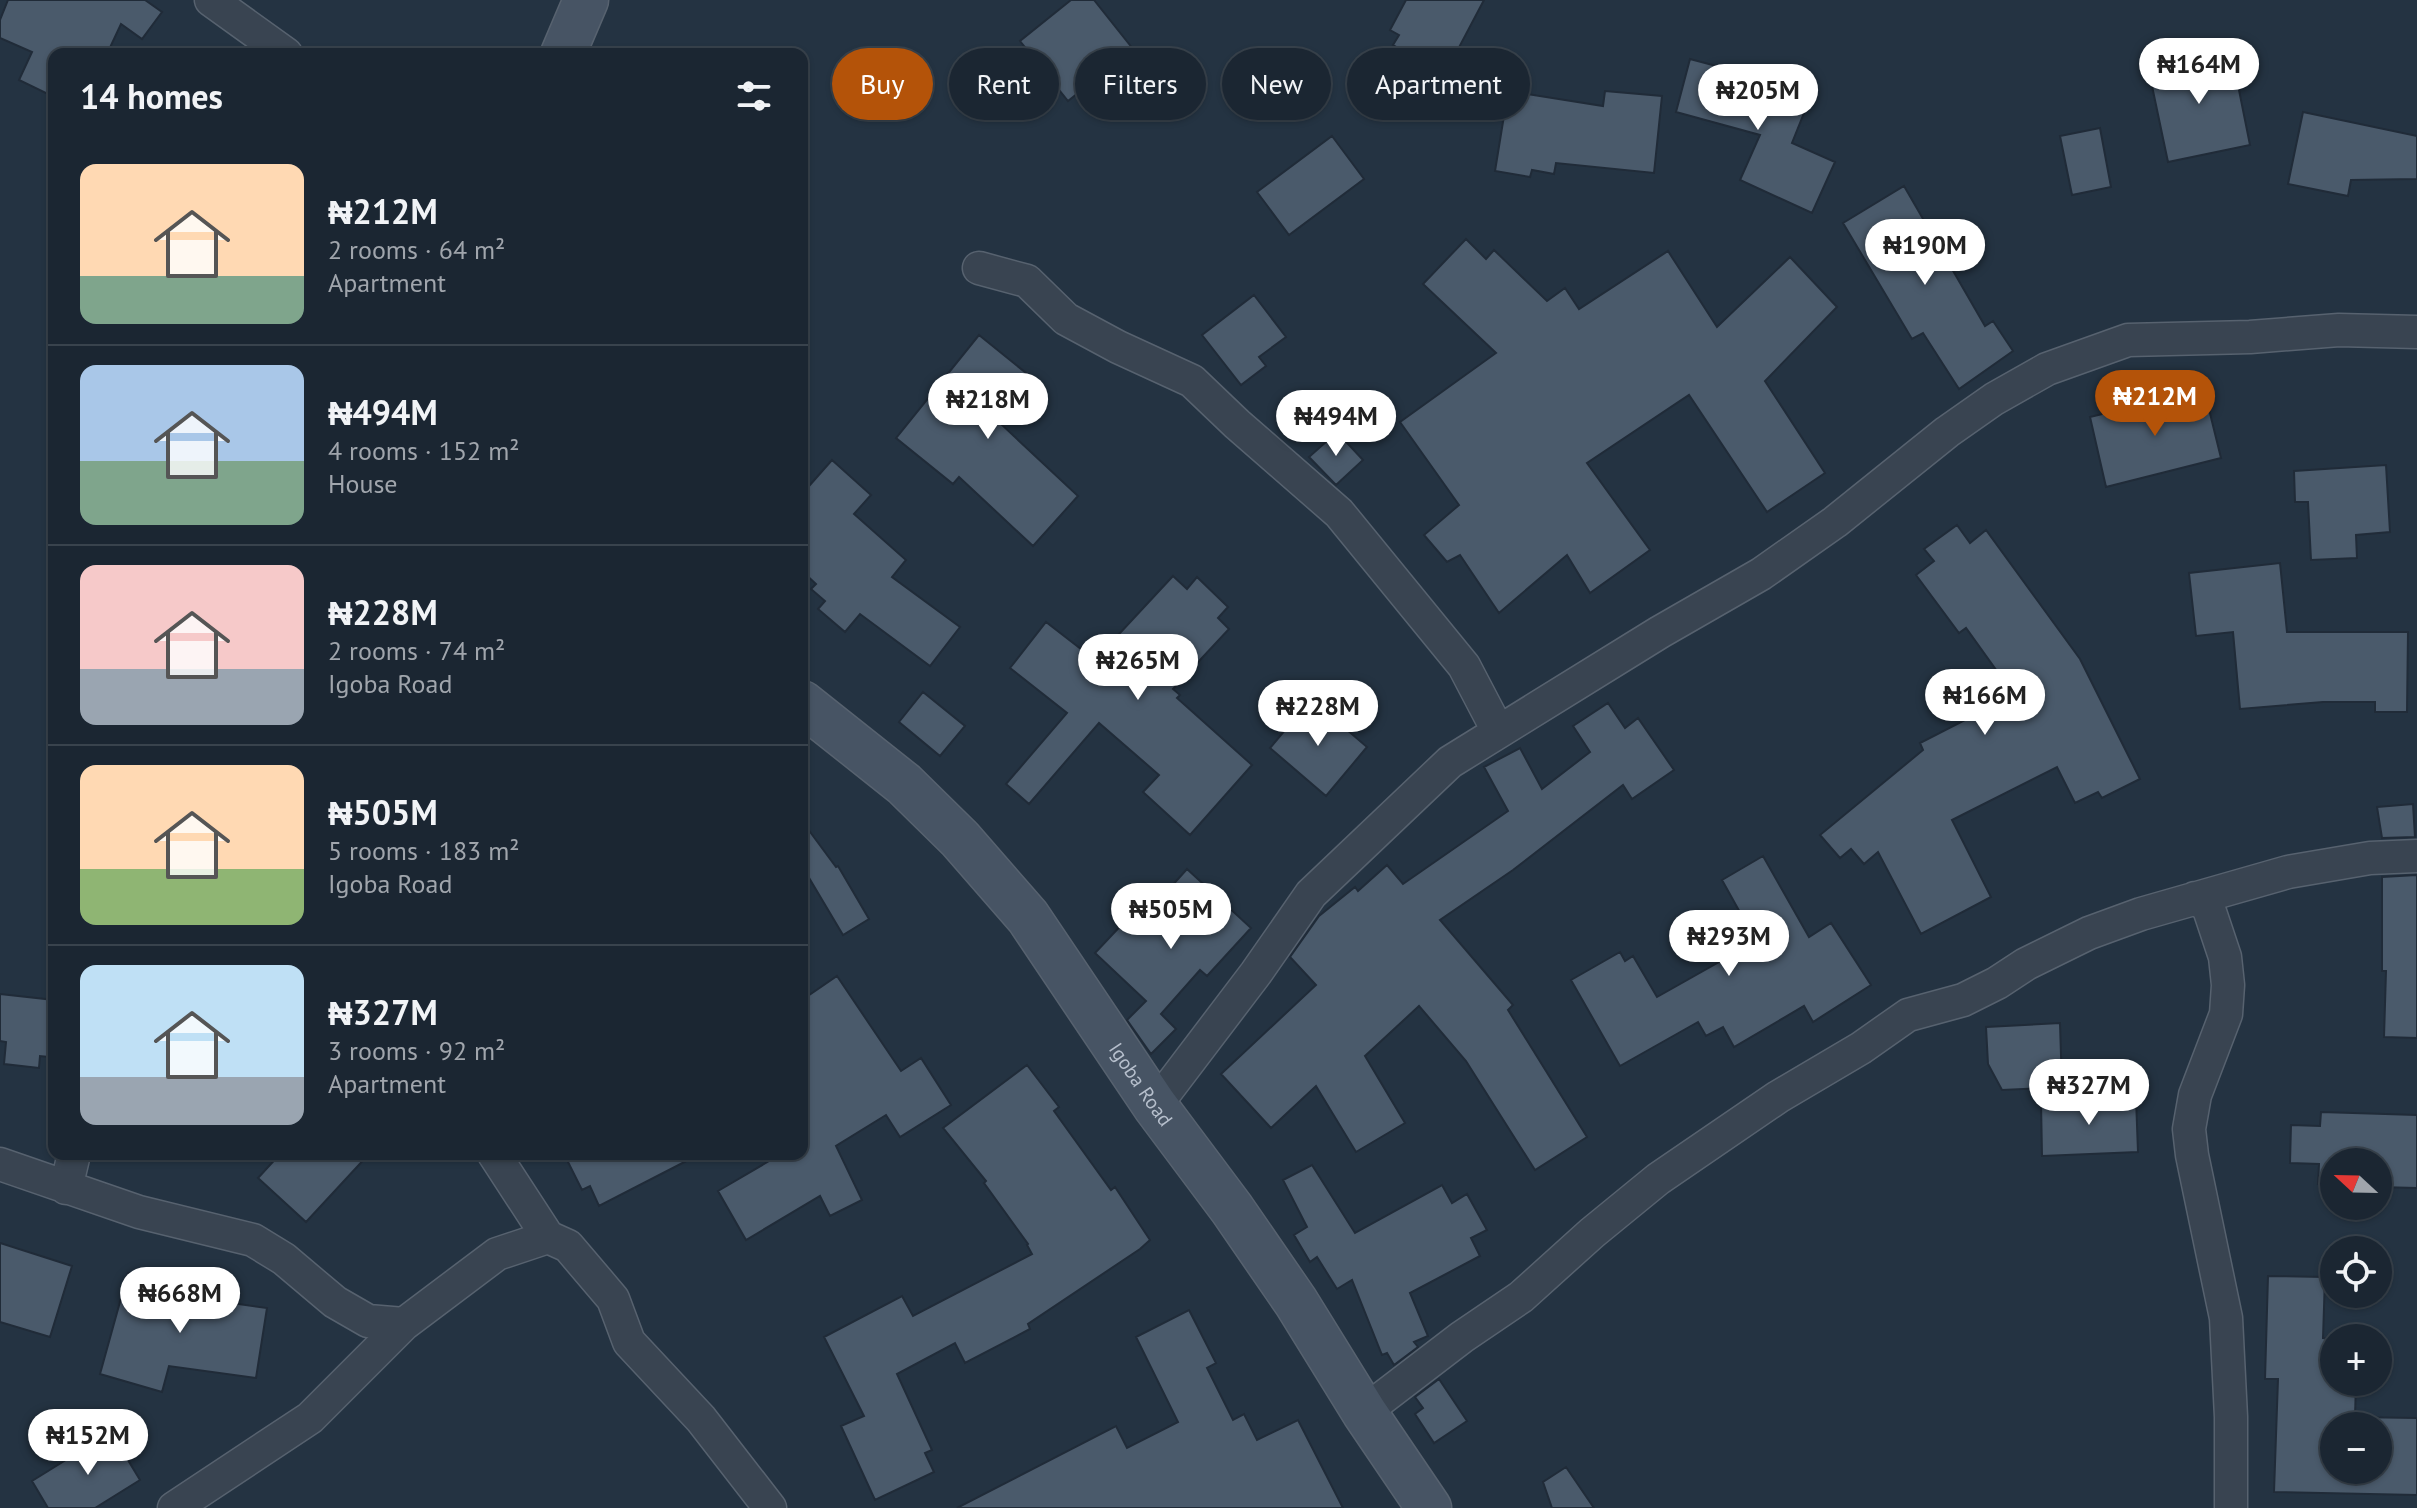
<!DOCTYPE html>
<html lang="en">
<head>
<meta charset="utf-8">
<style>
	:root { --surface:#1b2632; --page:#242e3a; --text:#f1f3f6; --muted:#a0a5ac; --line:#39434d; --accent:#b45309 }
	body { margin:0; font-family:"PT Sans",sans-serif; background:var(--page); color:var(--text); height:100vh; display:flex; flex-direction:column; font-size:30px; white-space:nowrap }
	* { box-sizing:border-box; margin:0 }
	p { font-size:26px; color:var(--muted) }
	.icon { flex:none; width:44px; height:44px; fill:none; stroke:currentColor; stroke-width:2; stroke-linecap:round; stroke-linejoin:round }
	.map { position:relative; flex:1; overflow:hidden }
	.sheet { position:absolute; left:48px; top:48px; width:760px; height:1112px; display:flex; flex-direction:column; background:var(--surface); border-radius:16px; box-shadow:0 2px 6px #0004,0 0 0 2px var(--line) }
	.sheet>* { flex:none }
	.top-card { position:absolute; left:832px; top:48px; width:760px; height:72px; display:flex; gap:16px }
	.needle { width:52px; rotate:292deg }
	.tools { position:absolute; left:2320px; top:1148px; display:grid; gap:16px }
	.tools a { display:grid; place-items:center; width:72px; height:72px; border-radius:50%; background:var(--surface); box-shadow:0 2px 6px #0004,0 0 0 2px var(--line); font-size:40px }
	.price { position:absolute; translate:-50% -68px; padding:0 18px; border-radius:28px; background:#fff; color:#222; font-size:26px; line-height:52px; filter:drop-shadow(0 2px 4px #0008) }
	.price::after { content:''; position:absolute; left:50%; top:48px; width:24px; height:18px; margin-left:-12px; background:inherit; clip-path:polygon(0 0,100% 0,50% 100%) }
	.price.current { background:var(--accent); color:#fff }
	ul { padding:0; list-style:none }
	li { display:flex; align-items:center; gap:24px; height:200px; padding:0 32px }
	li+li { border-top:2px solid var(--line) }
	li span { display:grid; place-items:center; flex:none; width:224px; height:160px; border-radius:16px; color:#555 }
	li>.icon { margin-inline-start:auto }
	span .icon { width:96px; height:96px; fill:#fffc; stroke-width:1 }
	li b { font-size:34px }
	h2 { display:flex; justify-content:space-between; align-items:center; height:96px; padding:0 32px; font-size:34px }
	.pill { padding:0 28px; border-radius:36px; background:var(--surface); box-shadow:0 2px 6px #0004,0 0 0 2px var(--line); font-size:28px; line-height:72px }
	.pill.current { background:var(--accent); color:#fff }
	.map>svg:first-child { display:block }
	.building { fill:#4a5a6b; stroke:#202b38; stroke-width:2; fill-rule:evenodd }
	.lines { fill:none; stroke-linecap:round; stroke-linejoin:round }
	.street-casing { stroke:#57626f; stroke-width:35 }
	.secondary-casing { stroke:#57626f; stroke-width:47 }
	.street { stroke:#394451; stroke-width:32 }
	.secondary { stroke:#475464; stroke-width:44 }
	.labels { text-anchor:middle; stroke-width:6; stroke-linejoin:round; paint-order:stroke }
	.street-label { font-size:20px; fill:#b6bfcc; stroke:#1e2937 }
</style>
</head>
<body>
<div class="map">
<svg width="2417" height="1508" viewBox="0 0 2417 1508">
	<rect width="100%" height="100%" fill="#243342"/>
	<!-- building -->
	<path class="building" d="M8 0H145L162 12 142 39 121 24 107 54H54V97L19 80 32 52 0 38V20Z
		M1071 0H1094L1133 49 1068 101 1020 41Z
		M1406 0H1484L1445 74 1393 45 1399 35 1390 30Z
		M2231 50 2250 145 2168 162 2148 67Z
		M1690 59 1739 72 1737 80 1806 108 1792 143 1835 162 1812 213 1740 180 1760 135 1676 112Z
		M1508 91 1603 106 1605 91 1662 96 1654 173 1556 163 1554 174 1532 170 1530 177 1495 171Z
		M2303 112 2417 136V179L2351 180 2348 196 2288 184Z
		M2100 128 2111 187 2072 195 2060 136Z
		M1332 136 1364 179 1289 235 1257 192Z
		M1904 186 1985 326 1993 321 2013 351 1959 389 1923 333 1912 339 1843 223Z
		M1466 239 1486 259 1494 250 1547 301 1565 288 1579 309 1668 251 1717 327 1790 257 1837 307 1765 381 1825 473 1767 512 1689 395 1587 463 1650 550 1590 593 1567 555 1499 613 1460 555 1447 562 1424 535 1459 505 1400 422 1496 353 1423 284Z
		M1254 295 1286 337 1259 357 1266 366 1241 385 1202 335Z
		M979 335 1036 381 1001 424 1078 496 1033 546 959 477 953 484 896 438Z
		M2204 389 2221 458 2106 487 2090 417Z
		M1337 432 1363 460 1336 485 1309 457Z
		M832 460 871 495 854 514 906 560 892 577 960 627 930 666 860 614 845 632 818 609 825 601 811 589 816 584 802 571V494Z
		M2386 465 2390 532 2356 535 2357 558 2311 560 2308 502H2295L2294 471Z
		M1957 525 1970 543 1986 530 2080 659 2140 779 2102 798 2098 792 2075 803 2057 767 1952 820 1991 897 1921 934 1878 852 1864 864 1851 849 1840 858 1820 835 1923 750 1920 743 2014 695 1966 628 1959 633 1916 575 1934 561 1924 549Z
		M2280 563 2287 632H2408L2407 712H2375V702H2323L2240 709 2233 632 2196 636 2189 573Z
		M1173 576 1187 589 1197 577 1228 607 1218 618 1229 629 1173 689 1180 695 1177 698 1252 765 1190 835 1143 792 1159 775 1099 723 1029 804 1006 784 1067 713 1010 668 1046 622 1095 660Z
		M923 692 965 726 940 756 899 722Z
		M1311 699 1367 747 1326 796 1270 748Z
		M1608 703 1625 728 1638 718 1674 770 1632 799 1623 785 1513 870 1440 920 1513 1005 1508 1010 1587 1137 1535 1170 1466 1061 1419 1006 1365 1056 1405 1123 1356 1152 1316 1086 1271 1128 1221 1074 1316 985 1290 957 1319 916 1355 887 1358 891 1387 865 1403 884 1508 811 1484 767 1520 748 1542 789 1590 752 1573 726Z
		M2413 804 2415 837 2382 838 2377 807Z
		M802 821 836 867 838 866 869 919 843 935 802 866Z
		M1763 856 1809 937 1831 923 1871 985 1813 1022 1804 1006 1734 1047 1723 1027 1706 1036 1698 1022 1620 1066 1571 980 1620 952 1625 961 1633 956 1657 997 1756 941 1722 880Z
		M1187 869 1251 928 1207 976 1200 970 1161 1014 1176 1029 1151 1054 1127 1020 1146 1001 1095 953 1127 919 1135 927Z
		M2417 875V1038L2384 1037 2386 971H2382V877Z
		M837 976 901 1071 921 1058 951 1105 900 1137 886 1115 836 1146 862 1200 830 1216 820 1196 746 1240 718 1191 781 1154H802V1000Z
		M0 994 54 1000V1048H50L49 1057 40 1056 39 1068 4 1064 6 1042 0 1041Z
		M2060 1023 2062 1087 2002 1090 1988 1064 1986 1027Z
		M1027 1065 1059 1107 1054 1111 1111 1190 1115 1187 1150 1240 1140 1249 1028 1324 1030 1329 965 1363 955 1343 897 1374 932 1450 925 1453 934 1472 875 1500 841 1426 864 1416 824 1337 902 1296 913 1316 1032 1254 1027 1245 1028 1244 984 1183 986 1181 943 1128Z
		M2136 1098 2138 1152 2042 1156 2041 1102Z
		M2321 1112 2417 1115V1188L2378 1187V1162H2334V1185L2318 1184 2319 1164 2290 1163 2291 1125 2320 1126Z
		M280 1154H369L306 1222 258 1178Z
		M564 1154H700L599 1206 590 1186 582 1190Z
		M1312 1165 1355 1233 1442 1185 1452 1203 1467 1194 1487 1230 1471 1238 1480 1256 1410 1293 1428 1336 1414 1342 1418 1347 1394 1365 1387 1353 1382 1355 1352 1280 1337 1289 1317 1257 1310 1262 1294 1235 1307 1227 1283 1180Z
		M0 1243 72 1266 50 1337 0 1322Z
		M128 1273 191 1290 189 1297 267 1308 256 1378 169 1366 162 1392 100 1374Z
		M2268 1276 2325 1277 2323 1338 2334 1339V1382H2356L2355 1417 2417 1418V1495L2274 1492 2278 1379H2265ZM2334 1426H2378V1470H2334Z
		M1189 1310 1216 1363 1207 1368 1233 1420 1244 1414 1257 1440 1298 1420 1343 1508H957L1116 1426 1127 1448 1178 1422 1136 1337Z
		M1439 1379 1467 1421 1434 1443 1415 1414 1423 1408 1415 1397Z
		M111 1432 140 1480 95 1508H48L32 1481Z
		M1566 1467 1594 1508H1552L1543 1482Z"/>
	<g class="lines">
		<!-- street casing -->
		<g class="street-casing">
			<path id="street" d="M211 0 286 54
				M979 268 1027 281 1066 319 1118 347 1192 381 1237 424 1339 513 1464 666 1498 731
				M2195 898 2208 906 2225 957 2228 985 2226 1014 2195 1095 2189 1129 2192 1155 2226 1318 2231 1417V1508
				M1155 1106 1256 973 1311 894 1450 762 1660 632 1761 574 1835 522 1947 432 1994 399 2047 369 2128 340 2250 337 2339 330 2417 332
				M494 1154 548 1237 568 1246 613 1299 629 1342 701 1419 770 1508
				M0 1164 139 1212 253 1240 284 1259 335 1302 368 1321 404 1324
				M66 1188 74 1154
				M1364 1412 1462 1337 1521 1297 1592 1233 1658 1179 1778 1097 1861 1048 1908 1015 1963 1000 1997 983 2026 964 2089 933 2141 914 2288 872 2370 858 2417 856
				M174 1508 310 1418 404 1324 497 1254 548 1237"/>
		</g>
		<!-- secondary casing -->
		<g class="secondary-casing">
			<g id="secondary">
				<path d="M563 54 586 0"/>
				<path id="s1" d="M802 703 904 784 960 839 1028 917 1155 1106 1232 1209 1296 1302 1364 1412 1429 1508"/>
			</g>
		</g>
		<!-- street -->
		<use href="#street" class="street"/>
		<!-- secondary -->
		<use href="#secondary" class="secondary"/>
	</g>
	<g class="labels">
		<!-- street labels -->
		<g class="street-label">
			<text dy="7" stroke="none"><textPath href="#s1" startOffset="514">Igoba Road</textPath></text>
		</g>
	</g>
</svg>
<div class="tools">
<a><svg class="needle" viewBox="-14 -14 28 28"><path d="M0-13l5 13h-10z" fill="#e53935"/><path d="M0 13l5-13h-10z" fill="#a0a5ac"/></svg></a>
<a><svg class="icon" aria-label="locate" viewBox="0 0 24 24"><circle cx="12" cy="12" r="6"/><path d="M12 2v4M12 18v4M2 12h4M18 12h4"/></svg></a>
<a>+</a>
<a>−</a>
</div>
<b class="price" style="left:2199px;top:106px">₦164M</b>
<b class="price" style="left:1758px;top:132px">₦205M</b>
<b class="price" style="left:1925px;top:287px">₦190M</b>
<b class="price current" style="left:2155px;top:438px">₦212M</b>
<b class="price" style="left:988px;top:441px">₦218M</b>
<b class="price" style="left:1336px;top:458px">₦494M</b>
<b class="price" style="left:1138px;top:702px">₦265M</b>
<b class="price" style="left:1985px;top:737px">₦166M</b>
<b class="price" style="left:1318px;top:748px">₦228M</b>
<b class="price" style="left:1171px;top:951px">₦505M</b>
<b class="price" style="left:1729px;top:978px">₦293M</b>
<b class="price" style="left:2089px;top:1127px">₦327M</b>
<b class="price" style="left:180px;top:1335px">₦668M</b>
<b class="price" style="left:88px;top:1477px">₦152M</b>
<div class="top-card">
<a class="pill current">Buy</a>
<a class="pill">Rent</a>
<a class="pill">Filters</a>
<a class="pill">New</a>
<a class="pill">Apartment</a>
</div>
<section class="sheet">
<h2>14 homes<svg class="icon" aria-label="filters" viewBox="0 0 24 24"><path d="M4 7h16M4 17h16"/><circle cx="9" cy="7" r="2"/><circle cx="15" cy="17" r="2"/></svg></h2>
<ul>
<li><span style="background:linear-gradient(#ffd9b3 70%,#7fa58c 0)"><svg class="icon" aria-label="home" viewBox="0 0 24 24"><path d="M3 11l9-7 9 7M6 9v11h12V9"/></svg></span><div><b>₦212M</b><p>2 rooms · 64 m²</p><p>Apartment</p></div></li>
<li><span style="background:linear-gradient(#a9c7e8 60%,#7fa58c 0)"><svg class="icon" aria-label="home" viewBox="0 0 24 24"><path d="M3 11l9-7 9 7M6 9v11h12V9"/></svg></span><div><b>₦494M</b><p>4 rooms · 152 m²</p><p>House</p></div></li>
<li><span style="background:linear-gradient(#f6c9c9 65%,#9aa5b1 0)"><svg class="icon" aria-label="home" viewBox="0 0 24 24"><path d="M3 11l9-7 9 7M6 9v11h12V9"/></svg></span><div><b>₦228M</b><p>2 rooms · 74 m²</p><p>Igoba Road</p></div></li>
<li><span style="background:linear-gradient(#ffd9b3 65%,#8fb573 0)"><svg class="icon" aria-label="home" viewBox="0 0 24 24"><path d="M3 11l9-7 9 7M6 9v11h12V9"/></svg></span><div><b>₦505M</b><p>5 rooms · 183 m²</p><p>Igoba Road</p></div></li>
<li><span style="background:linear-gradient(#bfe0f5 70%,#9aa5b1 0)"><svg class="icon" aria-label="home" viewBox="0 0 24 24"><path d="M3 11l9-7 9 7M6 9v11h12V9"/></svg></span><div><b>₦327M</b><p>3 rooms · 92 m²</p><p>Apartment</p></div></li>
</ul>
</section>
</div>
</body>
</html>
